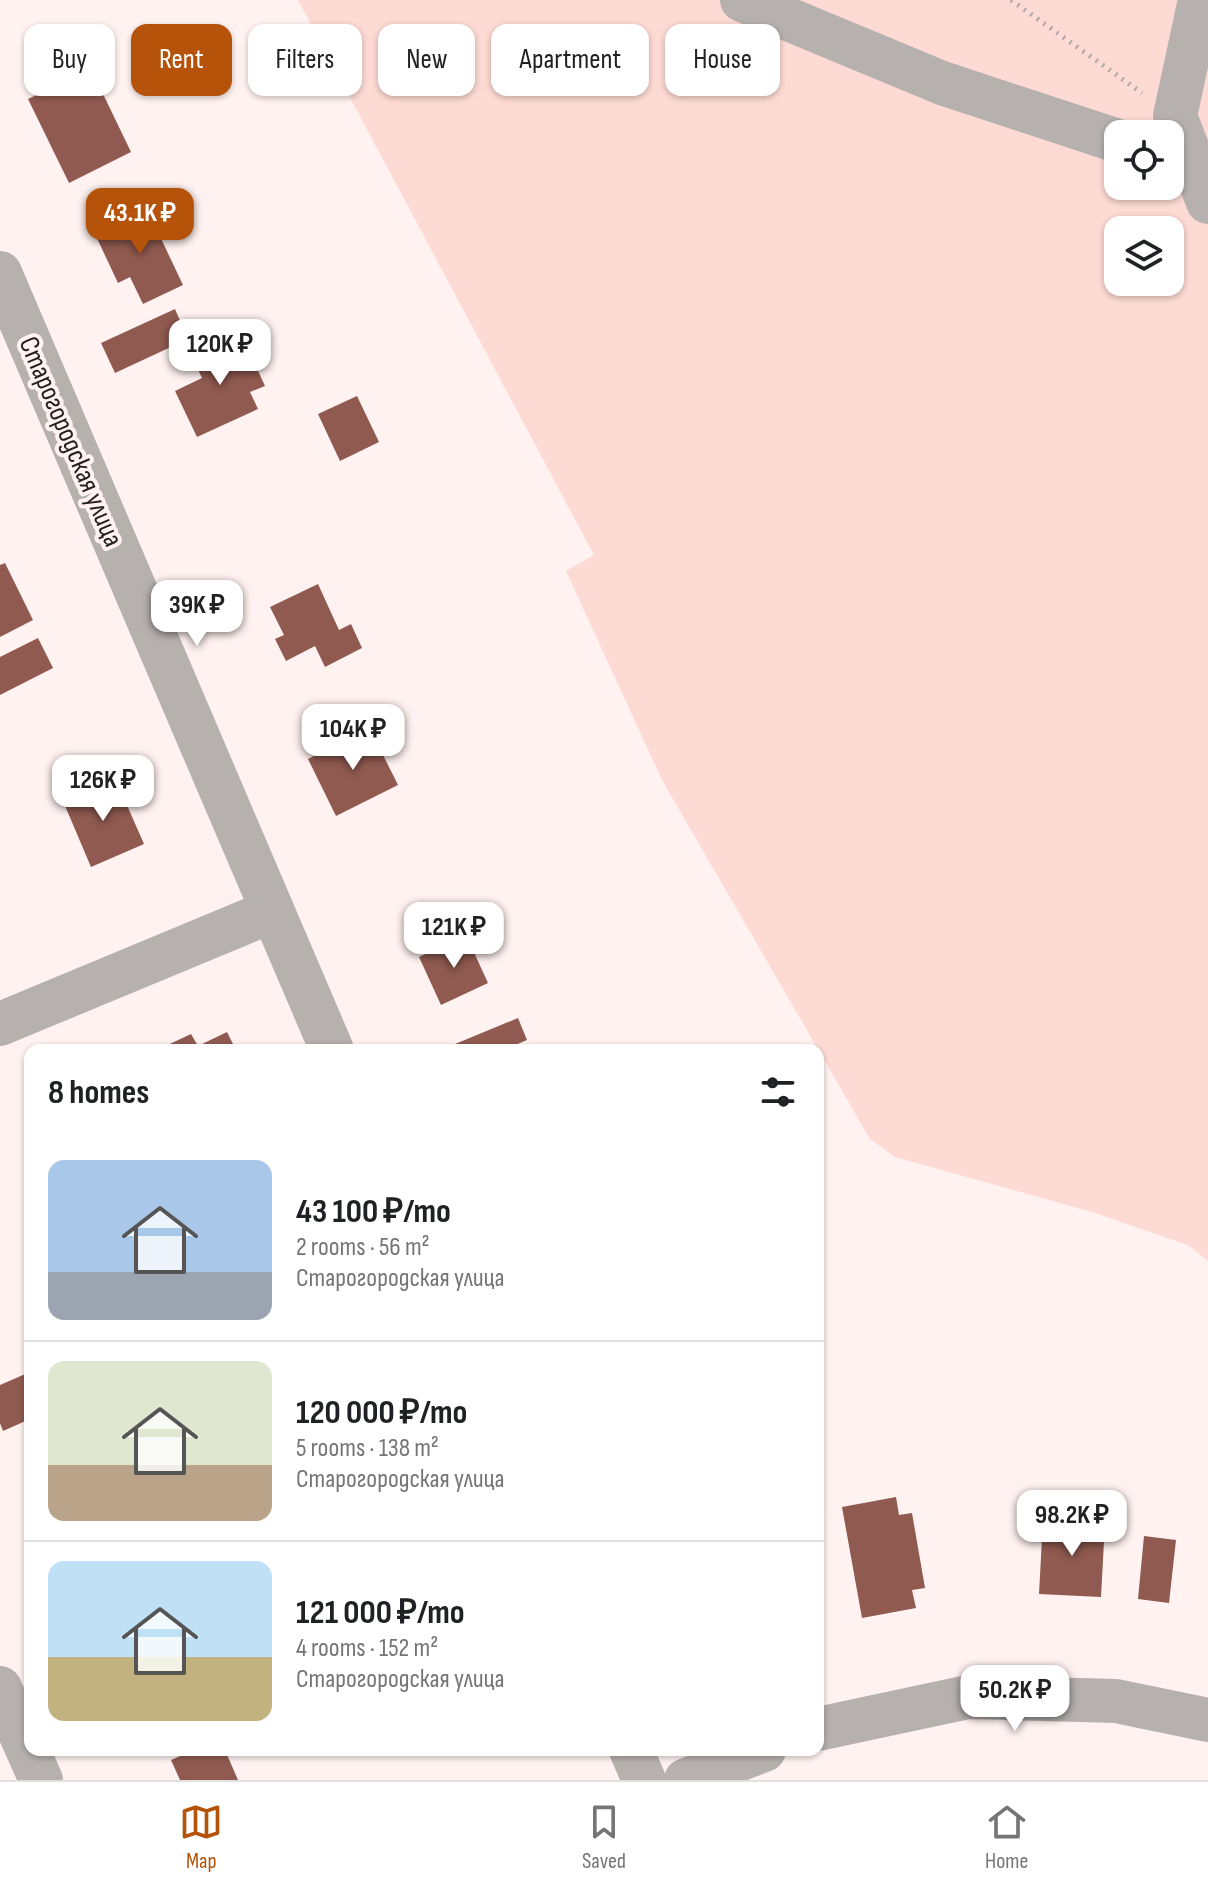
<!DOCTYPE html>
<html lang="en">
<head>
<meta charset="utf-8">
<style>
	:root { --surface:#fff; --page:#f6f6f6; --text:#202124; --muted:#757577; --line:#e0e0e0; --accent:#b45309 }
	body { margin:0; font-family:"Sofia Sans Condensed",sans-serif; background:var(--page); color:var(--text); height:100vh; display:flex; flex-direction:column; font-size:30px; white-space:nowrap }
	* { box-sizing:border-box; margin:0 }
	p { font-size:26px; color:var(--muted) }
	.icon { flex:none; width:44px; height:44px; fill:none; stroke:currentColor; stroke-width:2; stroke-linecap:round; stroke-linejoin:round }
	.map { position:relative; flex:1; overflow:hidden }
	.panel { position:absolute; left:24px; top:1044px; width:800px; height:712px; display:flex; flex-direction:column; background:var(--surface); border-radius:16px; box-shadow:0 2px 6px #0004 }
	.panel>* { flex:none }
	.hud { position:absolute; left:24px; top:24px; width:800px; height:72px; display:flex; gap:16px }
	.controls { position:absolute; left:1104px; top:120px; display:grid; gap:16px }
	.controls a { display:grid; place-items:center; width:80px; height:80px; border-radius:16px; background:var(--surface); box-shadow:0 2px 6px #0004; font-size:40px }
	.price { position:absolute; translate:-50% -68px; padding:0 18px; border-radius:16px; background:#fff; color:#222; font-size:26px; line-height:52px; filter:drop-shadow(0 2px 4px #0008) }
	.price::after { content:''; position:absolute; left:50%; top:48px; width:24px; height:18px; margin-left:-12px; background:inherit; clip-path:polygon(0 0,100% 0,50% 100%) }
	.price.current { background:var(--accent); color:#fff }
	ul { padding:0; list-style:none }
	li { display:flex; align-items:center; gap:24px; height:200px; padding:0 24px }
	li+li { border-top:2px solid var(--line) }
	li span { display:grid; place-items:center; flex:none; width:224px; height:160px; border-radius:16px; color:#555 }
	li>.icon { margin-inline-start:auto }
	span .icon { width:96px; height:96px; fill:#fffc; stroke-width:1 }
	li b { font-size:34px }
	h2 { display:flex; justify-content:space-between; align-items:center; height:96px; padding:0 24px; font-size:34px }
	.chip { padding:0 28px; border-radius:16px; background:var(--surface); box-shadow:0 2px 6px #0004; font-size:28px; line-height:72px }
	.chip.current { background:var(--accent); color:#fff }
	.tab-bar { display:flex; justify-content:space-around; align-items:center; height:112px; border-top:2px solid var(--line); background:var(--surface); font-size:22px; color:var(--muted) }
	.tab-bar a { display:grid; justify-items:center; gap:4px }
	.tab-bar .current { color:var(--accent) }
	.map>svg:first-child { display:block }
	.green { fill:#fddad3; fill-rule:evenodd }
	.building { fill:#905a50 }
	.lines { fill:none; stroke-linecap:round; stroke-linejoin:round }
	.path { stroke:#b1a7a6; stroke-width:5; stroke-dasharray:2 6; stroke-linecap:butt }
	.minor { stroke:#b6b0af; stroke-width:44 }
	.labels { text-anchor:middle; stroke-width:8; stroke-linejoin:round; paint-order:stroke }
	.street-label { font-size:28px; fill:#252020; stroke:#fff2f0 }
</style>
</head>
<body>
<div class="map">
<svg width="1208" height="1780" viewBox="0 0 1208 1780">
	<rect width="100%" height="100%" fill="#fff2f0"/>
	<!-- green -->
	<path class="green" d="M298 0H1208V1261L1188 1245 1092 1212 895 1157 870 1139 662 780 566 571 594 555ZM1118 134H1170V186H1118ZM1118 230H1170V282H1118Z"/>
	<!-- building -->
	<path class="building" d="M91 69 131 152 69 183 28 99Z
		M147 209 183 285 143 304 130 277 118 283 95 234Z
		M175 309 188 339 115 373 101 343Z
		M224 335 234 355 248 349 265 386 250 392 258 409 197 437 175 391 202 378 189 351Z
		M357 396 379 442 340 461 318 414Z
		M5 563 33 620 0 637V565Z
		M318 584 339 630 351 624 362 648 325 667 315 646 286 661 275 639 284 635 270 607Z
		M38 638 53 668 0 695V657Z
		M369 727 398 785 336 816 308 759Z
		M115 778 144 844 91 867 63 801Z
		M466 935 488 983 441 1005 419 957Z
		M518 1018 527 1040 503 1050H457L455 1044Z
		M227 1032 236 1050H157L191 1034 198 1046Z
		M30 1372V1419L3 1431 0 1423V1385Z
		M896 1497 899 1515 912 1513 925 1588 912 1590 916 1608 862 1618 842 1507Z
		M1043 1520 1105 1523 1101 1597 1039 1594Z
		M1144 1536 1176 1540 1169 1603 1138 1599Z
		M194 1750H225L238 1780H180L171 1760Z"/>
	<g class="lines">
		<!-- path -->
		<path class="path" d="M1011 0 1142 93"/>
		<!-- minor -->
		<path class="minor" d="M742 0 942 83 1118 141
			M1200 0 1175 116 1208 202
			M0 273 332 1050
			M0 1024 272 911
			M0 1688 41 1780
			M818 1729 968 1697 1116 1701 1208 1720
			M631 1750 644 1780
			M686 1780 764 1750"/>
	</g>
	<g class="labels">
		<!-- street labels -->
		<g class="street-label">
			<text transform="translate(72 441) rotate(67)" y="10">Старогородская улица</text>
		</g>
	</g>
</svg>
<div class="controls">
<a><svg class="icon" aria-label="locate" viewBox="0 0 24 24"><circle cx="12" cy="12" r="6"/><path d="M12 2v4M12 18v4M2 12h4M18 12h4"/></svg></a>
<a><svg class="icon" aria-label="layers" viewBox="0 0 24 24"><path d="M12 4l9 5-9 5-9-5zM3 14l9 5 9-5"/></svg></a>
</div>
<b class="price current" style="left:140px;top:256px">43.1K ₽</b>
<b class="price" style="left:220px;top:387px">120K ₽</b>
<b class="price" style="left:197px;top:648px">39K ₽</b>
<b class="price" style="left:353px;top:772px">104K ₽</b>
<b class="price" style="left:103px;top:823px">126K ₽</b>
<b class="price" style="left:454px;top:970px">121K ₽</b>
<b class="price" style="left:1072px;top:1558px">98.2K ₽</b>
<b class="price" style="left:1015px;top:1733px">50.2K ₽</b>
<div class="hud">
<a class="chip">Buy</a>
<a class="chip current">Rent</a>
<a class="chip">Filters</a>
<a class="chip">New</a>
<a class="chip">Apartment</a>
<a class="chip">House</a>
</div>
<section class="panel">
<h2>8 homes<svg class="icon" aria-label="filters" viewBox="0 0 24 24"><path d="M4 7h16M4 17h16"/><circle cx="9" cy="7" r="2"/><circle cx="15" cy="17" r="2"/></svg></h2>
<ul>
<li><span style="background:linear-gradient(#a9c7e8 70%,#9aa5b1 0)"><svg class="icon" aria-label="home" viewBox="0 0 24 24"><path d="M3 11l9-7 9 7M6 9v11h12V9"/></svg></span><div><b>43 100 ₽/mo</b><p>2 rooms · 56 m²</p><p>Старогородская улица</p></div></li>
<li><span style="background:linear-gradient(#dfe7d0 65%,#b9a48a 0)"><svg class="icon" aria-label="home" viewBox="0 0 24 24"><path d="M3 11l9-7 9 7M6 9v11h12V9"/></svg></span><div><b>120 000 ₽/mo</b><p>5 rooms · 138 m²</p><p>Старогородская улица</p></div></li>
<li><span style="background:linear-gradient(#bfe0f5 60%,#c2b280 0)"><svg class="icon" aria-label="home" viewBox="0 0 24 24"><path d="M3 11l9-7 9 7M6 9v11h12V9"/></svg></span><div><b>121 000 ₽/mo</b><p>4 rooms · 152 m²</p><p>Старогородская улица</p></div></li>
</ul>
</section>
</div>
<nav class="tab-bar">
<a class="current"><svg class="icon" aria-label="map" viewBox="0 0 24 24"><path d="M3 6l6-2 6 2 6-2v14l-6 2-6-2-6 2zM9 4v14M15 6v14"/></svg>Map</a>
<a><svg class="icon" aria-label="saved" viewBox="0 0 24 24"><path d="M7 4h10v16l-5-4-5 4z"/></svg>Saved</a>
<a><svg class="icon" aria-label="home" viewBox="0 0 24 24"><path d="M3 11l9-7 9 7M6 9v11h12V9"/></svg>Home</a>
</nav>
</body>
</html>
